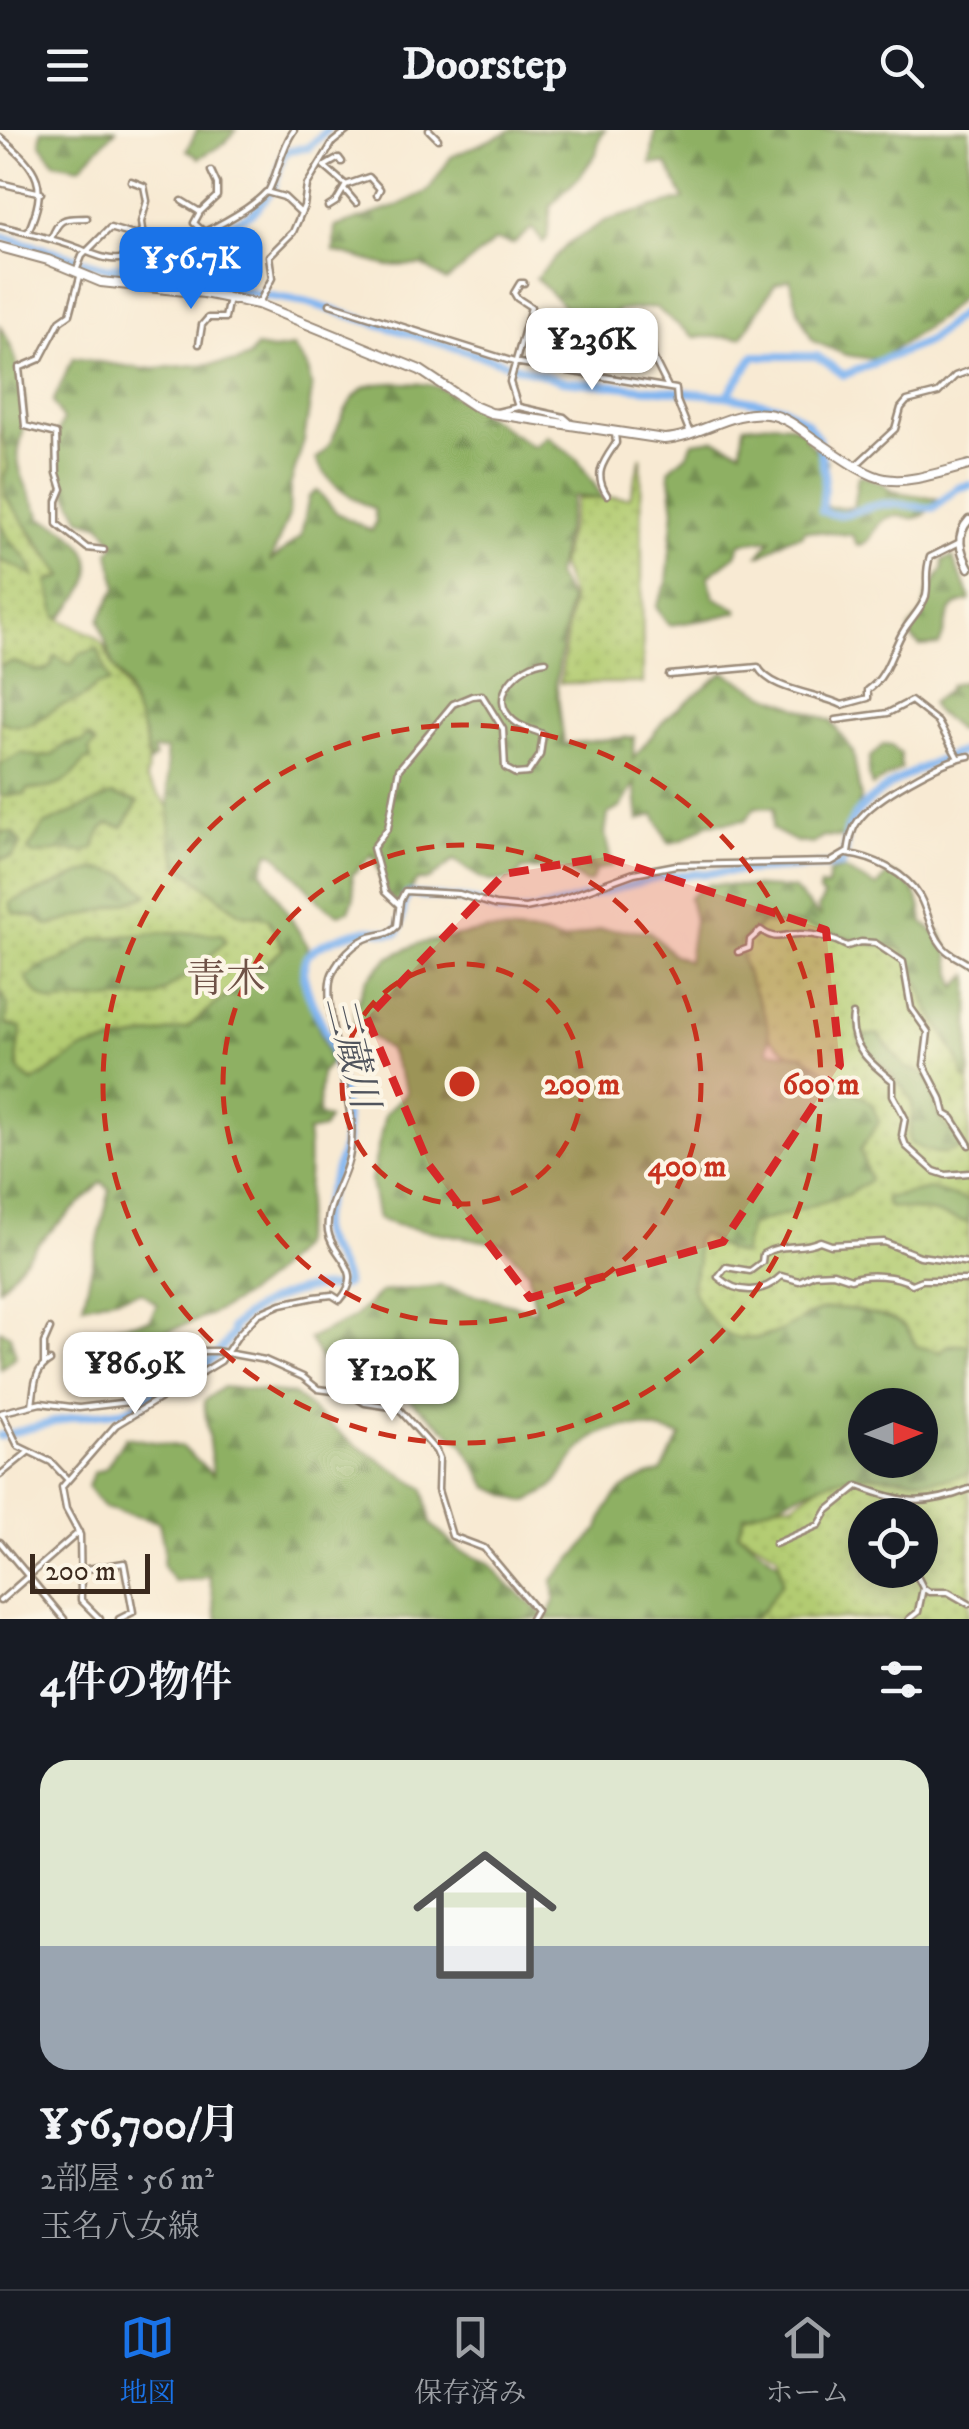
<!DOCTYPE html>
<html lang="ja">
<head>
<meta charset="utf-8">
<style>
	:root { --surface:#171b24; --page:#20242c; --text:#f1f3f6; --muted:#9ea1a6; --line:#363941; --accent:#1a73e8 }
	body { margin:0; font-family:"IM FELL DW Pica","Noto Serif JP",serif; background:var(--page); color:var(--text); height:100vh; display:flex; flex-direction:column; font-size:38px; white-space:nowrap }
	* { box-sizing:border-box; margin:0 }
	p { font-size:32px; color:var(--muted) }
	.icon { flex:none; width:55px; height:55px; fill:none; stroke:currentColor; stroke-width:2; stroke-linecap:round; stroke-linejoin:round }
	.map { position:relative; height:1489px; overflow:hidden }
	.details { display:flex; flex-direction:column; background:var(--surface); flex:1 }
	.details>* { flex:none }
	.needle { width:65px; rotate:89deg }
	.fabs { position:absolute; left:848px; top:1258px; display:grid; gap:20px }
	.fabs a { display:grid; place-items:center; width:90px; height:90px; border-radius:50%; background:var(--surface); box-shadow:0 5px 25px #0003; font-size:50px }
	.scale { position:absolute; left:30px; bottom:25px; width:120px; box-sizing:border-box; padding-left:10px; border:5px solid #3b2a1e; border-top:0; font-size:28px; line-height:35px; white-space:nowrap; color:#3b2a1e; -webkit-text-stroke:8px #fcf5e5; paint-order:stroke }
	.price { position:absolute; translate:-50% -85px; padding:0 22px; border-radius:20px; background:#fff; color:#222; font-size:32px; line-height:65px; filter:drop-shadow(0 2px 5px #0008) }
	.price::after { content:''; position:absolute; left:50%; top:60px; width:30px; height:22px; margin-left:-15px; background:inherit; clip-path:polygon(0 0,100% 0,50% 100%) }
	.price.on { background:var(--accent); color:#fff }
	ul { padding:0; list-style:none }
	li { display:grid; align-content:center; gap:20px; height:530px; padding:0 40px }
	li+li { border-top:2px solid var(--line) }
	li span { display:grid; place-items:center; height:310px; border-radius:30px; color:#555 }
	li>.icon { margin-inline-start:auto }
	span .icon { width:180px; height:180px; fill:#fffc; stroke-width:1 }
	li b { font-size:42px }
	h2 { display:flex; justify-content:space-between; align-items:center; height:120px; padding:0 40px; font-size:42px }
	header { display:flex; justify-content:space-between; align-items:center; height:130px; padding:0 40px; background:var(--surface); font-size:45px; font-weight:700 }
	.tab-bar { display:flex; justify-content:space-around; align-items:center; height:140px; border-top:2px solid var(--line); background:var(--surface); font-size:28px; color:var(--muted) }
	.tab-bar a { display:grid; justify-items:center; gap:5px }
	.tab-bar .on { color:var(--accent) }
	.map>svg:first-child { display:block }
	.grass { fill:url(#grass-dots); stroke:#777b48; stroke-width:2.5; fill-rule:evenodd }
	.forest { fill:url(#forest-firs); stroke:#646d41; stroke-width:2.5; fill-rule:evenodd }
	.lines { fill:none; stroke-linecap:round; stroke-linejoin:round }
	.river { stroke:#82b6f0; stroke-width:8 }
	.street-casing { stroke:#9a8a78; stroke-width:9 }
	.secondary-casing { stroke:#9a8a78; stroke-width:11 }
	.primary-casing { stroke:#9a8a78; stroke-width:12 }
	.street { stroke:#fff; stroke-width:4 }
	.secondary { stroke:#fff; stroke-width:6 }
	.primary { stroke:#fff; stroke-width:8 }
	.marked { fill:#d62828; fill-opacity:0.2; stroke:#d62828; stroke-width:8; stroke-dasharray:20 12; stroke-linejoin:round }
	.ring { fill:none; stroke:#c8321e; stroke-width:5; stroke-dasharray:18 12 }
	.labels { text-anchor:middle; stroke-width:8; stroke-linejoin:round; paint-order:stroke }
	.water-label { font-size:38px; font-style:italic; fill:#50545d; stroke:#fcf5e5 }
	.quarter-label { font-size:40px; fill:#6f5247; stroke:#fcf5e5 }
	.centre { fill:#c8321e; stroke:#fcf5e5; stroke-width:5 }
	.ring-label { font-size:30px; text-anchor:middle; font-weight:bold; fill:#c8321e; stroke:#fcf5e5; stroke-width:8; stroke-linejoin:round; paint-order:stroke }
</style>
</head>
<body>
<header><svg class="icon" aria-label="menu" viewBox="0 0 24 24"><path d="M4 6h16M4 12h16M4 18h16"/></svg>Doorstep<svg class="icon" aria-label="search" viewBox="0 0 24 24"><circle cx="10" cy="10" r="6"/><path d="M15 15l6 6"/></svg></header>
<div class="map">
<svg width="969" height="1489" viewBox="0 0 969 1489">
	<defs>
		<pattern id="grass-dots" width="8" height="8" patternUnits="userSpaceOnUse" patternTransform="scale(2.5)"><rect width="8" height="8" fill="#b3cc72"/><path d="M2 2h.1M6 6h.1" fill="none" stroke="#9baf62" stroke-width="1.8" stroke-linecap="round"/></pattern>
		<pattern id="forest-firs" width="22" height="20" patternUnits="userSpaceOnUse" patternTransform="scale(2.5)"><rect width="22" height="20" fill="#8eb064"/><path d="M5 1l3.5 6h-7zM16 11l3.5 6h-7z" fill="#758f52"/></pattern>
	</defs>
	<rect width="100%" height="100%" fill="#fcf5e5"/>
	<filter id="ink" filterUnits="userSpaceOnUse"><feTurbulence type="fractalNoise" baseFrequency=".01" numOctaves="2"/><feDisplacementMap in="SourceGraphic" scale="20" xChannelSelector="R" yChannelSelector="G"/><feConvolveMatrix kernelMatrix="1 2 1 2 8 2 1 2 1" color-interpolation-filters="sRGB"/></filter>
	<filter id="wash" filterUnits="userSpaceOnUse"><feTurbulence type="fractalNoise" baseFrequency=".0048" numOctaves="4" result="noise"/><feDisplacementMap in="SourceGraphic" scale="40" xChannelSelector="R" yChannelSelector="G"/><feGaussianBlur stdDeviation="2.25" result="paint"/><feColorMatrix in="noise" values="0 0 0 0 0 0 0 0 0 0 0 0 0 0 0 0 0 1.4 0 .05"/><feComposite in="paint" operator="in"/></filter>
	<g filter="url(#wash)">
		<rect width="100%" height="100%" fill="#f8ead3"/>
		<!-- grass -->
		<path class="grass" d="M0 290 8 337 4 347 31 405 64 447 51 449 57 487C69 495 82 498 93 505 106 513 108 526 114 538 132 572 155 613 146 650L170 678 171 711 179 735 239 783 268 788 283 819 187 898 83 919 33 952C15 945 17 928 18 911L6 894 7 886 0 861Z
			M641 327 643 553H560L572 469 560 435 577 369 630 367Z
			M747 773 917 814 969 903V1229L751 1218 688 1181 690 1091 870 984 750 893 723 805Z
			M969 1329V1489H736L781 1446 778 1425 738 1402 745 1375 794 1373 844 1338ZM865 1385H920V1440H865Z"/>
		<!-- forest -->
		<path class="forest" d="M42 0H116L80 37 54 32 40 13Z
			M197 0H236L225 13 199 28 187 20Z
			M605 0 600 7 596 24 581 45 551 75 547 108 543 112 532 98 513 114 496 110 446 151 422 135 388 136 334 121 335 97 395 77 428 61 451 27 512 0Z
			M655 0H969V160L940 187 879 230 846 225 813 211 799 183 790 149 775 154 742 207H694L655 177 616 181 614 210 591 204 536 148 567 115 605 91 684 69 667 34H651Z
			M0 196C17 222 27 262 24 293 23 309 15 322 20 339 24 356 35 373 42 389 74 399 104 427 83 461 78 470 68 479 62 487H57L48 451 64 447 5 366 4 347 8 337 0 290Z
			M256 217 273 220 293 217 308 238 312 260 304 310 290 356 289 385 270 432 301 406 309 367 317 361 337 383 372 401 376 391 374 379C347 366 330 356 316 329 340 313 337 278 363 259 375 250 426 252 440 258 472 275 503 298 534 317L547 306 577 329 604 369 573 366 556 446 570 470 556 552 564 614 634 607 633 629 666 588 724 542 764 564 831 591 853 622 861 669 846 708 823 706 813 714 797 712 772 699 774 678 755 677 746 690 708 694 682 710 669 713 654 684 639 690 635 653 621 677 608 684 605 704 612 736 596 740 591 752 585 753C578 749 572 742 564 741 555 739 531 739 522 739L517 747C485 758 480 747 454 730L429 750H417L399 775 388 767 373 724 352 745 354 767 349 781 338 784 321 773 275 723 269 722 262 741 307 815C307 827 304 836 305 847 308 876 323 904 330 933L321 944 318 985 328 989 323 999 307 1002C311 1027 307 1094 298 1117 295 1123 287 1129 283 1134 236 1182 175 1201 112 1217L99 1199 150 1190 157 1174 141 1162 83 1175 110 1060 102 1052 39 1112 0 1158V861L8 875 6 894 21 898C21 918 7 941 33 952L83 919 187 898 283 819 268 788 239 783 179 735 171 711 166 620H153L155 627 149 633 145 607 125 554 113 536 99 490 117 457 109 422 115 415 102 395 81 389C64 355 44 330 63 290L53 272 73 228 144 239 237 232 249 227Z
			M773 293 788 294 805 301 806 310 827 331 820 377 853 378 858 346 861 345 884 354 891 361 938 369C933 374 928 383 922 386 909 393 897 380 884 390 871 399 874 414 857 415L852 405 804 400 803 405 788 408 762 425H759L771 409 741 413 736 425 708 446 714 467 737 479V482C715 489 690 492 669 495L656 477 667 453 674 380 669 340 688 323 693 312 714 309 741 320 744 296Z
			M0 391C6 416 30 422 34 447 24 438 11 435 0 430Z
			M953 427C956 444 969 455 969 471 942 474 949 496 939 515L920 516 911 507 909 498 923 483 927 464 943 439V430Z
			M98 519 109 553 96 555C81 575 71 568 53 580 36 592 21 603 0 590V536L12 532C27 534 35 546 51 537L55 526 71 535 80 524Z
			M969 550V597L957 601C948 586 934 586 931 573L946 562 950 555Z
			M89 607 95 613 89 620 91 630H85C69 654 55 660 28 659L25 664 0 666V635L22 623 40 627 53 625 67 613 83 612Z
			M884 614 891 615 900 624 901 639 872 656 868 644 870 627Z
			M112 665 138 672 123 697 108 694 102 699 93 719 83 722 60 720 33 725 28 720 44 695Z
			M0 702 14 703 21 714 12 727 0 729Z
			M98 739 124 744 148 764C140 771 66 790 48 796L36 787 13 783 10 773C23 766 36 763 50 757 67 751 79 742 98 739Z
			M843 739 877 757 889 743C914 751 921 769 923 793L934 802H940L948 820 956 857 969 845V949H965L958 928 929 879 911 833 902 819 861 812 801 794 763 793 740 813C742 858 775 879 768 921L803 925 871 973 879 992 860 1020 870 1050 849 1064 750 1095 742 1125 726 1120 701 1104 695 1110 698 1133 691 1156C710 1199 732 1222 780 1201 794 1195 808 1184 822 1180 841 1176 858 1181 876 1185 898 1189 908 1195 916 1216L941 1222 948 1215H969V1342C933 1360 886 1339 846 1347 811 1354 780 1377 744 1385L738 1403 779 1433 782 1453 764 1479 752 1489H217L209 1445 201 1449 174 1451 163 1436 164 1418 159 1392 104 1378 88 1357 93 1343 106 1338 125 1307 182 1317 213 1345 204 1271 223 1257 293 1264 347 1309 424 1359 431 1394 460 1421 489 1433 506 1453 547 1487 555 1469 553 1450 599 1399C609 1364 628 1351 661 1342L681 1306C642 1294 603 1288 575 1326 555 1353 559 1358 525 1372L488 1357 463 1314 381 1245 323 1234 309 1209 353 1188 381 1162 440 1156 536 1181 528 1141 502 1114 396 1095 378 1089 371 1051 385 984 407 962 389 920 355 895V880L366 850 388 828 417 814 488 800 539 804 563 811 601 799 649 801 672 824 688 831 694 790 689 767 709 754 793 759 821 788 818 778 824 767 819 762 820 756 827 757 829 743ZM865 1275H920V1330H865Z
			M170 802 221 804 226 811 200 836 156 867 51 872 38 864 26 849 40 837 61 830 94 809Z
			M878 904 906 938 923 943 934 956 936 980 943 994 961 1010 963 1016C942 1028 930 1023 910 1013 908 999 915 984 912 972 908 958 869 924 858 907Z
			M930 1059 969 1071V1093L931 1082 889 1077 886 1073V1068Z
			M0 1200 10 1205 16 1226 1 1239Z"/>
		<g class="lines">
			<!-- river -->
			<path class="river" d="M274 58 283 26 289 20 308 18 327 0
				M209 104 252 83 270 63
				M0 106 77 128
				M84 131 141 148 198 154 306 172 563 251 727 266 783 277 806 292 818 308 825 345 822 381C841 390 858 379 877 375 896 371 915 378 934 378L957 358 969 355
				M108 138 152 130 204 107
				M727 266 754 226H817L844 245 927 212 969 177
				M0 1306 73 1287 122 1281 138 1275 169 1252 200 1239 215 1227 233 1204 232 1198C254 1175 283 1163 314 1158 326 1156 336 1160 346 1154 342 1133 323 1119 320 1099 318 1085 338 1037 343 1019 350 993 338 940 330 914 324 892 295 851 306 828 314 813 352 802 368 800 378 799 387 804 397 803 406 791 399 775 409 764L473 771 502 783 532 782 662 746 842 735C848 725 844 711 848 698 862 663 934 628 969 620"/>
		</g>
	</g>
	<g filter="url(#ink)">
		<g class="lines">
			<!-- street casing -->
			<g class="street-casing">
				<path id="street" d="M429 0 438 9
					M0 7C39 39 49 55 28 102
					M324 36 346 55 369 47 380 59 377 65
					M325 36 339 28 342 32
					M0 53 41 63
					M345 60 356 73
					M268 62C279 41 280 20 294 0
					M182 71 200 82 194 93 203 101
					M328 77 336 72 346 55
					M200 82 217 66V54L211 41
					M0 96C25 102 50 108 75 117 86 121 99 128 111 129 149 132 241 90 266 62L284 67 301 83
					M51 109C60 85 66 89 87 88
					M76 141 82 126 110 98 137 106 142 100 141 92 147 71 144 56 131 51
					M81 143 70 184 60 191 40 229 19 238 25 296 56 304 57 343 62 359 57 371V394L87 418 104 420
					M259 173 272 148 269 126 293 102 304 76 307 55 333 12 348 0
					M330 174 514 232 676 259 677 271 690 303
					M632 184 629 212 652 215 653 227 668 257
					M199 214 202 195 208 188H225L229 168
					M519 277 564 287 571 293
					M497 282 518 277 510 252 531 177 517 168 514 163 520 153H524
					M854 337 895 299 901 278 907 271 938 263 955 246 969 241
					M607 365C593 344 603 332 616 313L615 303
					M669 545 758 537C771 561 818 563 842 575L868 568V560C888 546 892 519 904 500 911 489 922 478 926 466 929 453 924 444 930 427L960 412
					M836 590 888 583 911 571 938 592 958 628
					M847 724C873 727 906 743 920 767 929 784 930 801 943 817 950 826 961 828 969 835
					M399 775 385 762 373 718 388 698 399 639 453 574 472 566 482 565 503 599 505 638 516 644 528 643 540 625 543 604C534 600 522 598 514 591 485 568 519 533 546 531
					M738 822 749 818 750 810 761 800C776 812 783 804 800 804 818 804 832 808 847 816L861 812 875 813 903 832 911 878 928 902 924 935 941 968 945 984 952 988 969 1015
					M853 885C848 915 871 934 893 951V965L905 988 902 1005 906 1016 934 1041 946 1045 969 1043
					M969 1133 920 1126 884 1112 831 1115 820 1111C801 1120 780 1113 763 1124L762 1132 750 1141 726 1137 718 1147C738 1165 763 1164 781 1146L799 1151 814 1144 833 1143 851 1149C867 1143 896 1145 912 1154L922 1150H969
					M44 1234V1213L50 1199
					M32 1275C35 1258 33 1240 50 1231
					M0 1283 41 1273 79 1278 129 1272 157 1254 180 1227 195 1221H216L265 1230 303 1247 318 1259 348 1263 365 1273 398 1278 436 1321 439 1328 438 1360 452 1406 484 1418 536 1480 531 1489
					M2 1283 18 1316 51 1332 68 1350
					M0 1345 27 1323
					M0 1412 64 1489
					M775 1414 819 1395 827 1381 858 1356C902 1373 924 1377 969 1359
					M81 1440 124 1433 133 1482 119 1489
					M914 1440 923 1458
					M0 1471 79 1402
					M100 1489 81 1470 80 1405 66 1379 62 1357 116 1295 221 1231 239 1204 258 1184 281 1174 315 1167 332 1165 340 1170C367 1139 332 1128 328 1101 325 1080 341 1055 347 1035 352 1021 352 1004 351 989 347 958 321 870 332 844 339 829 354 812 370 807 383 803 387 806 397 796L400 771 405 761 459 764 495 775 525 778 554 772 634 743 676 735 831 732 848 722C850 711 851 700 858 691 874 668 942 630 969 626
					M909 1489 918 1482 923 1458 929 1462H948L969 1474"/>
			</g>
			<!-- secondary casing -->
			<g class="secondary-casing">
				<path id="secondary" d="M969 390C955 405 960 421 969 438"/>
			</g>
			<!-- primary casing -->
			<g class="primary-casing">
				<path id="primary" d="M0 117 48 130 101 152 204 163 258 174 420 240 474 276 491 283 664 309C699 307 733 279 767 284 785 286 800 299 814 309 887 359 884 358 969 335"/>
			</g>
			<!-- street -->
			<use href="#street" class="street"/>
			<!-- secondary -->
			<use href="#secondary" class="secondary"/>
			<!-- primary -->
			<use href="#primary" class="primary"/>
		</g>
	</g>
	<!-- marked area -->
	<path class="marked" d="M605 727 826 800 840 935 723 1112 530 1168 429 1035 367 888 504 744Z"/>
	<!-- distance rings -->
	<g class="ring">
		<circle cx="462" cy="954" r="120"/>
		<circle cx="462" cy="954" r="239"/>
		<circle cx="462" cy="954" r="359"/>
	</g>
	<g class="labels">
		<!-- water labels -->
		<g class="water-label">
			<text transform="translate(353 922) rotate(76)" y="13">三蔵川</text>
		</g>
		<!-- quarter labels -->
		<g class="quarter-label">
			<text x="226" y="862">青木</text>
		</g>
	</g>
	<circle cx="462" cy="954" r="15" class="centre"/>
	<g class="ring-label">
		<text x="582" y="964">200 m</text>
		<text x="821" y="964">600 m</text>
		<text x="687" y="1046">400 m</text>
	</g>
</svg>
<div class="fabs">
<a><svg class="needle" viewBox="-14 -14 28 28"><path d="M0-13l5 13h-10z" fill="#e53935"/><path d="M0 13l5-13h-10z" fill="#9ea1a6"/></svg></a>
<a><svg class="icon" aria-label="locate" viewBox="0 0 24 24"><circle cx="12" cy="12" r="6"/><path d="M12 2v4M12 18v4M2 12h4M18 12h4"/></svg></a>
</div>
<div class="scale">200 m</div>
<b class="price on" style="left:191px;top:182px">¥56.7K</b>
<b class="price" style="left:592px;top:263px">¥236K</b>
<b class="price" style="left:135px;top:1287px">¥86.9K</b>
<b class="price" style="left:392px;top:1294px">¥120K</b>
</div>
<section class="details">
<h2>4件の物件<svg class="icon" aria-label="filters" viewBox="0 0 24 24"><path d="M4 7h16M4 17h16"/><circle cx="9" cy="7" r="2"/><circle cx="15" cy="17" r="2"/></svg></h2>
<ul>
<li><span style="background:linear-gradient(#dfe7d0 60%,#9aa5b1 0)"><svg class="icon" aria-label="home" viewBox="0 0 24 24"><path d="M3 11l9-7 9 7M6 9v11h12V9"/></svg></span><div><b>¥56,700/月</b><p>2部屋 · 56 m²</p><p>玉名八女線</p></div></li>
</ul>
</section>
<nav class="tab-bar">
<a class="on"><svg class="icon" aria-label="map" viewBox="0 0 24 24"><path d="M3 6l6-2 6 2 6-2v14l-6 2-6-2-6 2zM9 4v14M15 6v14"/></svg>地図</a>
<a><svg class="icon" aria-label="saved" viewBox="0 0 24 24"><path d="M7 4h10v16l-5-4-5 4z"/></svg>保存済み</a>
<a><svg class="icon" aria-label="home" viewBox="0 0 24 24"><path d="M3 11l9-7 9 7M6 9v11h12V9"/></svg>ホーム</a>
</nav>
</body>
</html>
